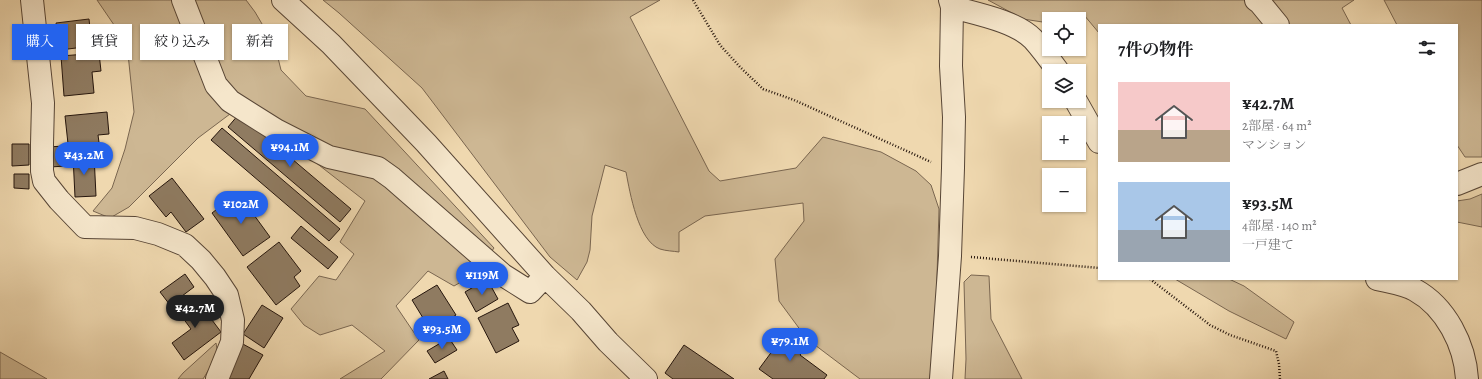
<!DOCTYPE html>
<html lang="ja">
<head>
<meta charset="utf-8">
<style>
	:root { --surface:#fff; --page:#f6f6f6; --text:#202124; --muted:#757577; --accent:#2563eb }
	body { margin:0; font-family:Alegreya,"Noto Serif JP",serif; background:var(--page); color:var(--text); height:100vh; display:flex; flex-direction:column; font-size:15px; white-space:nowrap }
	* { box-sizing:border-box; margin:0 }
	p { font-size:13px; color:var(--muted) }
	.icon { flex:none; width:22px; height:22px; fill:none; stroke:currentColor; stroke-width:2; stroke-linecap:round; stroke-linejoin:round }
	.map { position:relative; flex:1; overflow:hidden }
	.side { position:absolute; left:1098px; top:24px; width:360px; height:256px; display:flex; flex-direction:column; background:var(--surface); border-radius:0px; box-shadow:0 1px 3px #0004 }
	.side>* { flex:none }
	.top-card { position:absolute; left:12px; top:24px; width:380px; height:36px; display:flex; gap:8px }
	.tools { position:absolute; left:1042px; top:12px; display:grid; gap:8px }
	.tools a { display:grid; place-items:center; width:44px; height:44px; border-radius:0px; background:var(--surface); box-shadow:0 1px 3px #0004; font-size:20px }
	.price { position:absolute; translate:-50% -34px; padding:0 9px; border-radius:14px; background:var(--accent); color:#fff; font-size:13px; line-height:26px; filter:drop-shadow(0 1px 2px #0008) }
	.price::after { content:''; position:absolute; left:50%; top:24px; width:12px; height:9px; margin-left:-6px; background:inherit; clip-path:polygon(0 0,100% 0,50% 100%) }
	.price.current { background:#222; color:#fff }
	ul { padding:0; list-style:none }
	li { display:flex; align-items:center; gap:12px; height:100px; padding:0 20px }
	li span { display:grid; place-items:center; flex:none; width:112px; height:80px; border-radius:0px; color:#555 }
	li>.icon { margin-inline-start:auto }
	span .icon { width:48px; height:48px; fill:#fffc; stroke-width:1 }
	li b { font-size:17px }
	h2 { display:flex; justify-content:space-between; align-items:center; height:48px; padding:0 20px; font-size:17px }
	.chip { padding:0 14px; border-radius:0px; background:var(--surface); box-shadow:0 1px 3px #0004; font-size:14px; line-height:36px }
	.chip.current { background:var(--accent); color:#fff }
	.map>svg:first-child { display:block }
	.green { fill:#cdb793; stroke:#7a6650 }
	.building { fill:#8f7b61; stroke:#26160d }
	.lines { fill:none; stroke-linecap:round; stroke-linejoin:round }
	.minor-casing { stroke:#584636; stroke-width:24 }
	.path { stroke:#26160d; stroke-width:2.5; stroke-dasharray:1 2; stroke-linecap:butt }
	.minor { stroke:#f5e6cb; stroke-width:22 }
</style>
</head>
<body>
<div class="map">
<svg width="1482" height="379" viewBox="0 0 1482 379">
	<rect width="100%" height="100%" fill="#efd8af"/>
	<filter id="stains"><feTurbulence type="fractalNoise" baseFrequency=".005" numOctaves="4"/><feColorMatrix values="0 0 0 0 .2 0 0 0 0 .09 0 0 0 0 .02 0 0 0 .5 -.17"/></filter>
	<radialGradient id="worn" r=".72"><stop offset=".6" stop-color="#630" stop-opacity="0"/><stop offset="1" stop-color="#630" stop-opacity=".3"/></radialGradient>
	<!-- green -->
	<path class="green" d="M97 0H246L255 12 275 46 281 70 306 96 365 109 494 248 475 274 454 286 428 271 396 306 419 340 381 379H340L385 351 352 325 320 335 304 325 291 309 319 276 336 280 354 254 340 242 365 201 242 105 198 138 129 207 110 218 93 211 112 188 125 149 134 112 127 44Z
		M323 0H660L630 17 709 171 720 181 796 168 823 137 881 152 916 171 931 185 939 209 936 310 930 379H860L807 339 779 301 775 259 804 221 803 203 705 216 679 232V252C673 251 666 251 660 249 638 241 630 193 626 172L605 165 592 216 590 250 587 262 577 280 550 257 422 88 339 13Z
		M988 0H1354L1342 8 1351 25H1099V33L1084 15 1069 19H1049V23L1023 19Z
		M1384 0H1482V157H1465L1457 145V25H1397Z
		M1482 194V227L1457 222V201L1470 199Z
		M971 275 989 276 991 319 1022 379H965L966 359 964 282Z
		M1175 279H1229L1244 286 1294 322 1286 339 1229 311Z
		M216 343 218 355 203 379H178L183 373Z
		M0 352 47 379H0Z"/>
	<!-- building -->
	<path class="building" d="M89 19 92 46 60 50 56 23Z
		M99 53 101 71 92 72 94 93 64 96 61 56Z
		M107 112 109 134 98 135 100 150 69 153 65 116Z
		M239 114 351 209 340 222 228 127Z
		M222 128 340 229 329 241 211 140Z
		M12 144H29V165L12 166Z
		M64 146 66 166 50 167 48 147Z
		M94 155 96 196 75 197 73 156Z
		M14 174H29V189L14 188Z
		M172 178 204 219 186 232 171 212 166 217 149 196Z
		M238 193 270 237 243 256 212 213Z
		M301 226 338 257 328 269 291 238Z
		M279 242 301 271 294 277 300 286 276 305 247 267Z
		M185 274 194 287 170 305 160 292Z
		M487 279 498 299 476 312 465 292Z
		M437 285 456 315 431 331 412 300Z
		M194 296 221 332 184 360 172 343 191 329 177 310Z
		M508 303 519 325 512 328 519 341 496 353 478 318Z
		M262 305 283 318 264 348 243 334Z
		M787 331 798 339 795 344 804 350 800 355 827 375 824 379H773L759 369Z
		M449 338 457 350 435 363 427 351Z
		M241 343 263 355 249 379H230L223 375Z
		M684 345 734 379H673L665 373Z
		M444 371 448 379H429Z"/>
	<g class="lines">
		<!-- minor casing -->
		<g class="minor-casing">
			<path id="minor" d="M32 0 43 103 42 144V171L44 181 59 200 85 227 135 228 158 234 185 245 201 260 215 277 227 295 233 320 232 342 217 379
				M183 0 216 85 230 101 276 130 329 157 378 168 392 178 503 275 530 292 545 276
				M283 0 331 44 426 143 545 276 581 311 608 342 646 379
				M1256 0 1260 3 1278 25
				M952 7C977 14 1015 21 1033 39 1042 49 1050 60 1058 71
				M1076 101 1099 142
				M1457 184 1482 174
				M1377 279C1390 282 1404 284 1415 290 1446 307 1465 345 1467 379
				M941 379 950 256 953 168 954 117 951 66 952 7 950 0"/>
		</g>
		<!-- path -->
		<path class="path" d="M693 0 720 45 740 67 763 89 794 100 931 162
			M971 257 1099 268
			M1150 279 1210 325 1230 335 1276 351 1279 364 1280 379"/>
		<!-- minor -->
		<use href="#minor" class="minor"/>
	</g>
	<rect width="100%" height="100%" filter="url(#stains)"/>
	<rect width="100%" height="100%" fill="url(#worn)"/>
</svg>
<div class="tools">
<a><svg class="icon" aria-label="locate" viewBox="0 0 24 24"><circle cx="12" cy="12" r="6"/><path d="M12 2v4M12 18v4M2 12h4M18 12h4"/></svg></a>
<a><svg class="icon" aria-label="layers" viewBox="0 0 24 24"><path d="M12 4l9 5-9 5-9-5zM3 14l9 5 9-5"/></svg></a>
<a>+</a>
<a>−</a>
</div>
<b class="price" style="left:290px;top:168px">¥94.1M</b>
<b class="price" style="left:84px;top:176px">¥43.2M</b>
<b class="price" style="left:241px;top:225px">¥102M</b>
<b class="price" style="left:482px;top:296px">¥119M</b>
<b class="price current" style="left:195px;top:329px">¥42.7M</b>
<b class="price" style="left:442px;top:350px">¥93.5M</b>
<b class="price" style="left:790px;top:362px">¥79.1M</b>
<div class="top-card">
<a class="chip current">購入</a>
<a class="chip">賃貸</a>
<a class="chip">絞り込み</a>
<a class="chip">新着</a>
</div>
<section class="side">
<h2>7件の物件<svg class="icon" aria-label="filters" viewBox="0 0 24 24"><path d="M4 7h16M4 17h16"/><circle cx="9" cy="7" r="2"/><circle cx="15" cy="17" r="2"/></svg></h2>
<ul>
<li><span style="background:linear-gradient(#f6c9c9 60%,#b9a48a 0)"><svg class="icon" aria-label="home" viewBox="0 0 24 24"><path d="M3 11l9-7 9 7M6 9v11h12V9"/></svg></span><div><b>¥42.7M</b><p>2部屋 · 64 m²</p><p>マンション</p></div></li>
<li><span style="background:linear-gradient(#a9c7e8 60%,#9aa5b1 0)"><svg class="icon" aria-label="home" viewBox="0 0 24 24"><path d="M3 11l9-7 9 7M6 9v11h12V9"/></svg></span><div><b>¥93.5M</b><p>4部屋 · 140 m²</p><p>一戸建て</p></div></li>
</ul>
</section>
</div>
</body>
</html>
